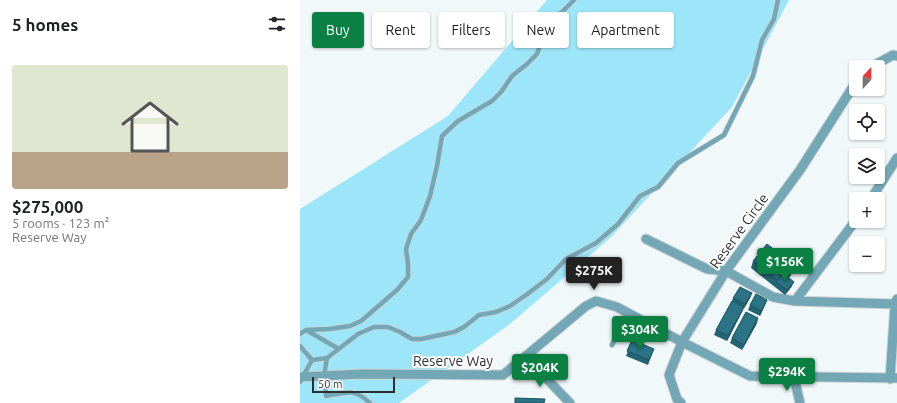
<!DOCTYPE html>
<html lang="en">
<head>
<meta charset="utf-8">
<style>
	:root { --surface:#fff; --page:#f2f2f2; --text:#202124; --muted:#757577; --accent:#0b8043 }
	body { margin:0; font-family:Ubuntu,sans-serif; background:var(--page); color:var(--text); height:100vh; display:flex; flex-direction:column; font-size:15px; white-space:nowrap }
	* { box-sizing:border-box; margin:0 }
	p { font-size:13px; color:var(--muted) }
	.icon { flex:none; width:22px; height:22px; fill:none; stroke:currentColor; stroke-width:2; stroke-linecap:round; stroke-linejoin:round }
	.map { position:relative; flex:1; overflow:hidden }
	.sheet { display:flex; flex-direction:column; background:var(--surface); width:300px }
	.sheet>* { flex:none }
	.top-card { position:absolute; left:12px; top:12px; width:380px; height:36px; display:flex; gap:8px }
	.needle { width:26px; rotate:21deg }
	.tools { position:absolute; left:549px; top:60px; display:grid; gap:8px }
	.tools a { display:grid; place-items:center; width:36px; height:36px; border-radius:4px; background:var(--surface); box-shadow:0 1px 3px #0004; font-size:20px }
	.scale { position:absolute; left:12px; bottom:10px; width:83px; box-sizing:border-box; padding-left:4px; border:2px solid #2c2e2f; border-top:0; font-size:11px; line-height:14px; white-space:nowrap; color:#2c2e2f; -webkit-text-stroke:3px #fff; paint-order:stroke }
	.price { position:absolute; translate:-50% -34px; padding:0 9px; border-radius:4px; background:var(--accent); color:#fff; font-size:13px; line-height:26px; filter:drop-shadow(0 1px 2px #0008) }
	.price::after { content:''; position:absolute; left:50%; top:24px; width:12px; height:9px; margin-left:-6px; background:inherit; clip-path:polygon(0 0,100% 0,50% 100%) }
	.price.current { background:#222; color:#fff }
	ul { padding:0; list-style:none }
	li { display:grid; align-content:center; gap:8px; height:212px; padding:0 12px }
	li span { display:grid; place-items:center; height:124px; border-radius:4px; color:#555 }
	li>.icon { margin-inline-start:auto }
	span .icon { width:72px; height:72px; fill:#fffc; stroke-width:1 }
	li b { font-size:17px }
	h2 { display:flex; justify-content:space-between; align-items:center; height:48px; padding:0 12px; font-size:17px }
	.chip { padding:0 14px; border-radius:4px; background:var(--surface); box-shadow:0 1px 3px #0004; font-size:14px; line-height:36px }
	.chip.current { background:var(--accent); color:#fff }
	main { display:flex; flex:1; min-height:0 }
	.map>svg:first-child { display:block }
	.green { fill:#9de5f8 }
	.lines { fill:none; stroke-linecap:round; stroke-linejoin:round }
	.lane-casing { stroke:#ced4d5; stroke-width:6 }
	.street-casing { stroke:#ced4d5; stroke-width:11 }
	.lane { stroke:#74a7b5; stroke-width:4.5 }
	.street { stroke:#74a7b5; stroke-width:9 }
	.wall { fill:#246473 }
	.shaded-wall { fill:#1d515e }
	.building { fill:#2a7486; stroke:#1d515e }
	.labels { text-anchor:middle; stroke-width:4; stroke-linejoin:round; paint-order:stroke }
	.street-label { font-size:14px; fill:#2c2e2f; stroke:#fff }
</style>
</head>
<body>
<main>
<section class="sheet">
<h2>5 homes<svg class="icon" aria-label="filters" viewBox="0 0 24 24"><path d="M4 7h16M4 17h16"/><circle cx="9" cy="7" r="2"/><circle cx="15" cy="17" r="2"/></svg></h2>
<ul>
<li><span style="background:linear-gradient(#dfe7d0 70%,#b9a48a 0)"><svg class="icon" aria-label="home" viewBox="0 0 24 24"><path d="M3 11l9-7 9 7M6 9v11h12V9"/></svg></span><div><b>$275,000</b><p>5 rooms · 123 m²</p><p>Reserve Way</p></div></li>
</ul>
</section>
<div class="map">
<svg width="597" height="403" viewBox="0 0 597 403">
	<rect width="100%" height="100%" fill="#f1f8fa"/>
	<!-- green -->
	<path class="green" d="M247 0H489L432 107 311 237 210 324 99 403H0V209L148 116Z"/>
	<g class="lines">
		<!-- lane casing -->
		<g class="lane-casing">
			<path id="lane" d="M6 330 39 349
				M0 334 6 330 29 329 50 326 61 321 97 290 108 277V264L106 249 111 234 121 220 130 196 137 166 142 136 158 121 192 101 201 92 212 76 227 64 237 54 245 31 251 19 263 11 274 0
				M312 345 327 312
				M0 346 12 360
				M27 358 25 370 26 396C47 392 54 388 70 403
				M12 360 27 358 58 334 74 327H88L100 332 112 339H121L154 332 164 327 179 315 196 312 210 306 226 295 247 279 266 259 296 243 318 224 340 196 358 187 378 163 424 135 453 76 462 40 474 19 478 0
				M0 382 12 360"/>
		</g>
		<!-- street casing -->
		<g class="street-casing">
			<path id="street" d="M571 67 593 55 597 56
				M571 199 597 158
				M346 239 407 269 426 271 473 297 495 301 595 304
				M495 301 556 220
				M226 357 270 403
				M0 377 61 374 203 375 286 306 296 301 317 307 382 342 450 376 597 378
				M494 377 500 403
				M590 379 595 304 597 299
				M381 403 377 399 369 375 382 342 426 271 500 170 556 82"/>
		</g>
		<!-- lane -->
		<use href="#lane" class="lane"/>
		<!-- street -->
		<use href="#street" class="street"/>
	</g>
	<!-- wall -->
	<path class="wall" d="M453 261 495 266 492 273 489 278 492 286 485 295 451 268Z
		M452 293 450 298 443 309 427 341 414 335 416 330 432 301 433 298Z
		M467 300 465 305 460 316 448 310 450 305Z
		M457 323 442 350 430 343 432 338Z
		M332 340 354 349 348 365 326 356Z"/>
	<!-- shaded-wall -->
	<path class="shaded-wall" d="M495 266 492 273 486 281 488 274Z
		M494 282 492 286 485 295 487 290Z
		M452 293 450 298 444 309 445 304Z
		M467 300 465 305 460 316 461 311Z
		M444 307 442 312 427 341 428 336Z
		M458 318 457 323 442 350 444 345Z"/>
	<!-- building -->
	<path class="building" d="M467 244 495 266 488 274 484 271 477 280 453 261Z
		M483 273 494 282 487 290 476 282Z
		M440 287 452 293 445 304 433 298Z
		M456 294 467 300 461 311 450 305Z
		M432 301 444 307 428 336 416 330Z
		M446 312 458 318 444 345 432 338Z
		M332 340 354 349 349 360 327 351Z
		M215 398 245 399 244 403H215Z"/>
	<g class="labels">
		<!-- street labels -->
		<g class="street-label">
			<text transform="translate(439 231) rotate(-54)" y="5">Reserve Circle</text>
			<text x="153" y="366">Reserve Way</text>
		</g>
	</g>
</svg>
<div class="tools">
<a><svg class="needle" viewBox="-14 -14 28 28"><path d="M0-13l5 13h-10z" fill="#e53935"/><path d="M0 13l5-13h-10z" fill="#757577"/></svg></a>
<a><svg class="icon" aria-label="locate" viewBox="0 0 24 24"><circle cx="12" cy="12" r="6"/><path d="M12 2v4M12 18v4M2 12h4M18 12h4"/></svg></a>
<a><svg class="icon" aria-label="layers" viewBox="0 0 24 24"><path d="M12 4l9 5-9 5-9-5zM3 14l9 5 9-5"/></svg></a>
<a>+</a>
<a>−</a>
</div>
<div class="scale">50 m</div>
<b class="price" style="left:485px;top:282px">$156K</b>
<b class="price current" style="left:294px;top:291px">$275K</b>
<b class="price" style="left:340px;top:350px">$304K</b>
<b class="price" style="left:240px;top:388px">$204K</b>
<b class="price" style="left:487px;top:392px">$294K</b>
<div class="top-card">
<a class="chip current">Buy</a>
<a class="chip">Rent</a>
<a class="chip">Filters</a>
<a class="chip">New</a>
<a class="chip">Apartment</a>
</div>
</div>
</main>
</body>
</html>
